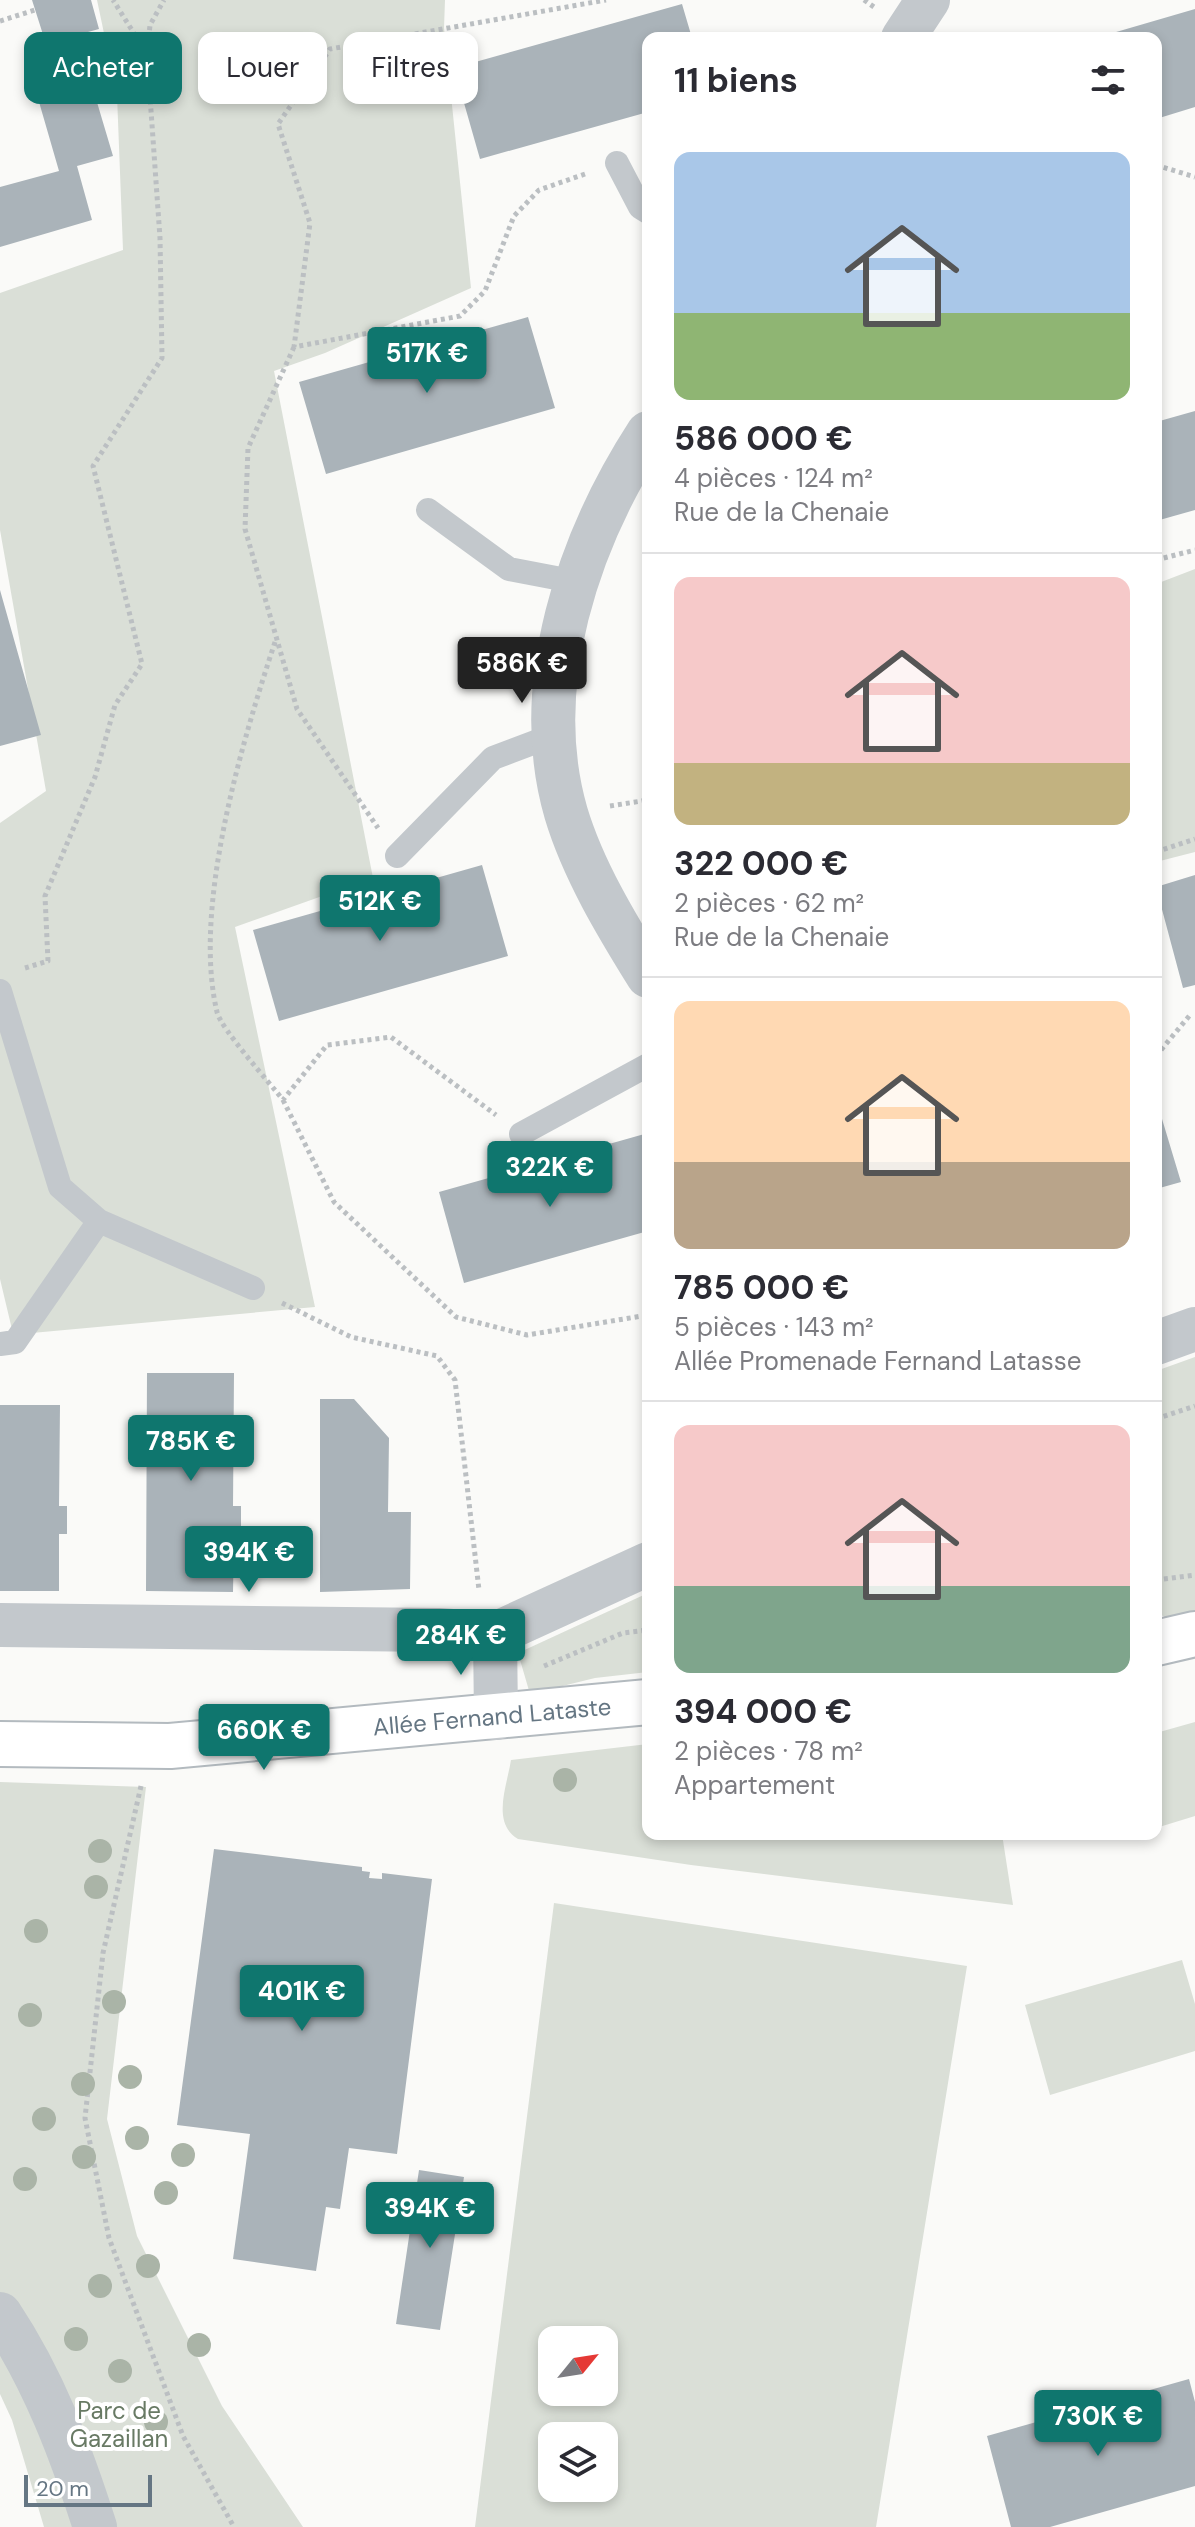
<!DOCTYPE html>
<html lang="fr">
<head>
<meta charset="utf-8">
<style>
	:root { --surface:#fff; --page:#f2f2f3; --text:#2b2b33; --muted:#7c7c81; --line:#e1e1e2; --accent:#0f766e }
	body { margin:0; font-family:"DM Sans",sans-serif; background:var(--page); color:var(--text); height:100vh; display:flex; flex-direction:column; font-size:30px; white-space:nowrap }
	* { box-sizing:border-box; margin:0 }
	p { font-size:26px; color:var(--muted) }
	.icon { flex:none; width:44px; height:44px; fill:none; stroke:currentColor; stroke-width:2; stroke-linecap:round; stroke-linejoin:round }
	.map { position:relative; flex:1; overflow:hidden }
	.details { position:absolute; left:642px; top:32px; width:520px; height:1808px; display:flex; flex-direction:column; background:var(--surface); border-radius:16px; box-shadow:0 4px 12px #0003 }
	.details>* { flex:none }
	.top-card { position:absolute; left:24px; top:32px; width:498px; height:72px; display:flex; gap:16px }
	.needle { width:52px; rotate:60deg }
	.controls { position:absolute; left:538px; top:2326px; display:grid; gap:16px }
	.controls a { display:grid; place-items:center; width:80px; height:80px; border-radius:16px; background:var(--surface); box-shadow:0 4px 12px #0003; font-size:40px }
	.scale { position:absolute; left:24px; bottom:20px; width:128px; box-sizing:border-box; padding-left:8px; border:4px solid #657683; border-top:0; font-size:22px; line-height:28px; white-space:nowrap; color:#657683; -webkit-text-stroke:6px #fff; paint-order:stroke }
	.price { position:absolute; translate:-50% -68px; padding:0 18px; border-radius:8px; background:var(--accent); color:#fff; font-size:26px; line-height:52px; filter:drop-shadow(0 2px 4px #0008) }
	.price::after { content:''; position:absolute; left:50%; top:48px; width:24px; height:18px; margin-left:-12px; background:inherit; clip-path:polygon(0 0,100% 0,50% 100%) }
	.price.active { background:#222; color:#fff }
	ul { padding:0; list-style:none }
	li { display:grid; align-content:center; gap:16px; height:424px; padding:0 32px }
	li+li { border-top:2px solid var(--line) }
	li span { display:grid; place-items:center; height:248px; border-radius:16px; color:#555 }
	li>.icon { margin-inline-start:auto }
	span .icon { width:144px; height:144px; fill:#fffc; stroke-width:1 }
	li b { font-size:34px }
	h2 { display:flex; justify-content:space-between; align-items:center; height:96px; padding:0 32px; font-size:34px }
	.pill { padding:0 28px; border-radius:16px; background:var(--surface); box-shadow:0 4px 12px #0003; font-size:28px; line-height:72px }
	.pill.active { background:var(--accent); color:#fff }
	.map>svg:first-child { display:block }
	.green { fill:#dadfd7; fill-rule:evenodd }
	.building { fill:#aab3b9 }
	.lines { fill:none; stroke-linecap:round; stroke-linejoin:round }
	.secondary-casing { stroke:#b3babf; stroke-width:48 }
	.path { stroke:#bbbfc2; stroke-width:5; stroke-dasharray:4 4; stroke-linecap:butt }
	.lane { stroke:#c3c8cc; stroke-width:24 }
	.street { stroke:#c3c8cc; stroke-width:44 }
	.secondary { stroke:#fff; stroke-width:44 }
	.tree { fill:#aab4a7 }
	.labels { text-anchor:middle; stroke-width:8; stroke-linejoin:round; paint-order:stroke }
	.street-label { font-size:24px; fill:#657683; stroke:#fff }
	.park-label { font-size:24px; fill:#687a64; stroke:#fff }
</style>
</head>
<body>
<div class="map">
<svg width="1195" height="2527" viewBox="0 0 1195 2527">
	<rect width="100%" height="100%" fill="#fafaf8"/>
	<!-- green -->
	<path class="green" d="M97 0H445L444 28 471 288 325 353 274 371 373 878 235 927 315 1307 21 1334 15 1342 0 1279V823L46 791 0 530V293L123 250 117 95Z
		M1195 569V852L1156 862V584Z
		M1195 1357V1621L1177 1622 1156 1613V1371Z
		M648 1593V1672L595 1678 530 1694 518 1653Z
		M1195 1722V1816L1156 1828V1733Z
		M648 1744V1834H1002L1013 1905 691 1865 518 1839C491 1823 507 1786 511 1760Z
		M0 1782 146 1787 107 2119 137 2236 222 2406 303 2527H44L12 2420 0 2394Z
		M554 1903 967 1966 876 2527H475ZM552 2340H604V2392H552ZM552 2436H604V2488H552Z
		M1182 1960 1195 2004V2051L1050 2095 1025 2005Z"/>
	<!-- building -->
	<path class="building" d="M32 0H91L99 29 77 35 113 156 77 166 92 220 0 247V187L59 171 24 50 46 44Z
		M682 4 692 38H648V112L480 159 454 68Z
		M1195 9V107L1156 119V38L1099 37Z
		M528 317 555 408 326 474 299 382Z
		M1195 411V510L1156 521V422Z
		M0 590 41 735 0 746Z
		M482 865 508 956 279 1021 253 930Z
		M1195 875V985L1183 988 1156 887Z
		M1156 1099 1181 1182 1156 1189Z
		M648 1133V1231L464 1283 439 1192Z
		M147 1373H234L233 1506H241V1534H234L233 1592 146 1591Z
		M320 1399H354L389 1438 388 1512H411L410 1589 320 1592Z
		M0 1405H60L59 1506H67V1534H59V1591H0Z
		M214 1849 362 1867V1871L370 1872 369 1878 382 1879V1873L432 1879 397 2154 349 2148 340 2209 326 2207 316 2271 233 2259 250 2134 177 2125Z
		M419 2170 464 2177 440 2330 396 2324Z
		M1189 2379 1195 2402V2486L1050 2527H1011L987 2436Z"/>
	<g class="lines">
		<!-- secondary casing -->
		<g class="secondary-casing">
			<path id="secondary" d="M1156 1643 1195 1634
				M0 1744 170 1746 648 1702"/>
		</g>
		<!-- path -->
		<path class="path" d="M864 0 874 7
			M0 21 35 10
			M147 54 150 25 164 0
			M1156 165 1195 177
			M585 174 539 190 514 216 485 291 460 316 294 347 310 223 278 124 330 49 606 0
			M294 347 248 448 245 529 297 709 378 828
			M1156 560 1195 550
			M275 642C242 742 192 908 217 1012 221 1029 270 1083 283 1100L327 1045 391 1037 496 1115
			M610 806 648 800
			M1156 852 1195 839
			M25 968 48 961 45 896 95 777 115 705 142 664 93 466 162 358 160 238 147 54 113 0
			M1156 1056 1190 1015
			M283 1100 334 1202 456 1317 527 1335 648 1315
			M282 1303 351 1337 437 1356 455 1380 479 1590
			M1156 1419 1195 1406
			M1156 1580 1195 1575
			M544 1666 623 1633 648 1630
			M141 1786 103 1953 85 2118 109 2238 183 2436 234 2527"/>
		<!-- lane -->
		<path class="lane" d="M617 163 640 207 648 212
			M428 510 509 569 577 582
			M397 856 493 758 554 735
			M0 991 60 1187 99 1221
			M521 1134 648 1065
			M0 1344 15 1342 99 1221 253 1288"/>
		<!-- street -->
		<path class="street" d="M903 38 928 0
			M648 433C578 541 529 685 566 813 583 870 617 926 648 976
			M1156 1343 1195 1329
			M0 1625 438 1630 495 1634 648 1564
			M495 1634 496 1718
			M0 2314C44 2380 71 2452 95 2527"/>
		<!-- secondary -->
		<use href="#secondary" class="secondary"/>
	</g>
	<!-- trees -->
	<g class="tree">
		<circle cx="565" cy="1780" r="12"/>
		<circle cx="100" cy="1851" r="12"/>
		<circle cx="96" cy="1887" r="12"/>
		<circle cx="36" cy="1931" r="12"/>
		<circle cx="114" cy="2002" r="12"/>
		<circle cx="30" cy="2015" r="12"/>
		<circle cx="130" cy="2077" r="12"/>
		<circle cx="83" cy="2084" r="12"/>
		<circle cx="44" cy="2119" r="12"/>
		<circle cx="137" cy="2138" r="12"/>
		<circle cx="183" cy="2155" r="12"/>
		<circle cx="84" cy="2157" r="12"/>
		<circle cx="25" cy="2179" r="12"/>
		<circle cx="166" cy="2193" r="12"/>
		<circle cx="148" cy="2266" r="12"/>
		<circle cx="100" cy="2286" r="12"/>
		<circle cx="76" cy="2339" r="12"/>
		<circle cx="199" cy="2345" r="12"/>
		<circle cx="120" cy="2371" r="12"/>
		<circle cx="156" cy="2422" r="12"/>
	</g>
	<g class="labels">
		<!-- street labels -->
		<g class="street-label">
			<text transform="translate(492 1717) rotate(-5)" y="8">Allée Fernand Lataste</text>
		</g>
		<!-- park labels -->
		<g class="park-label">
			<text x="119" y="2419">Parc de<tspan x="119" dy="28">Gazaillan</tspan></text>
		</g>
	</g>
</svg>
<div class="controls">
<a><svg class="needle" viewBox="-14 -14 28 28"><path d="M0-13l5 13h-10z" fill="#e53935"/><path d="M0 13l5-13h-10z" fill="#7c7c81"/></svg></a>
<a><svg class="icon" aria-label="layers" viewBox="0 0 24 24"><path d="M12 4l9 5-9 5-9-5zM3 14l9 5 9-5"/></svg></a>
</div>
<div class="scale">20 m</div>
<b class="price" style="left:427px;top:395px">517K €</b>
<b class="price active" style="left:522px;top:705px">586K €</b>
<b class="price" style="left:380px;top:943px">512K €</b>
<b class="price" style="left:550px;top:1209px">322K €</b>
<b class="price" style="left:191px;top:1483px">785K €</b>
<b class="price" style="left:249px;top:1594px">394K €</b>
<b class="price" style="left:461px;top:1677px">284K €</b>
<b class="price" style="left:264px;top:1772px">660K €</b>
<b class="price" style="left:302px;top:2033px">401K €</b>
<b class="price" style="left:430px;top:2250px">394K €</b>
<b class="price" style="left:1098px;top:2458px">730K €</b>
<div class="top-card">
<a class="pill active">Acheter</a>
<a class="pill">Louer</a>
<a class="pill">Filtres</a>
</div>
<section class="details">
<h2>11 biens<svg class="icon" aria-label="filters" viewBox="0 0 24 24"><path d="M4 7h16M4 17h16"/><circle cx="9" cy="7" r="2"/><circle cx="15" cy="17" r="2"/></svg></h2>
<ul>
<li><span style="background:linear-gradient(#a9c7e8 65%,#8fb573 0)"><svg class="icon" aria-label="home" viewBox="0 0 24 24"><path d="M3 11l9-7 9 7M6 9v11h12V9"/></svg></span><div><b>586 000 €</b><p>4 pièces · 124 m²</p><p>Rue de la Chenaie</p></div></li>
<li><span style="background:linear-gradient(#f6c9c9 75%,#c2b280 0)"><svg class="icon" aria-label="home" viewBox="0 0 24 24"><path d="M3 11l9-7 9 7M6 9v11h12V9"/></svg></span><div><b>322 000 €</b><p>2 pièces · 62 m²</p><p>Rue de la Chenaie</p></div></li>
<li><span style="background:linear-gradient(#ffd9b3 65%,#b9a48a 0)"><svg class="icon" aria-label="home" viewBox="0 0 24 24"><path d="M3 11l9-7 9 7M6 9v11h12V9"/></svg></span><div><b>785 000 €</b><p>5 pièces · 143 m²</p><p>Allée Promenade Fernand Latasse</p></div></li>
<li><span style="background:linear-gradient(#f6c9c9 65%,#7fa58c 0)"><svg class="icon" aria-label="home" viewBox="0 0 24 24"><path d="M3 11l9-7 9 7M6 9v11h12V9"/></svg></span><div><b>394 000 €</b><p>2 pièces · 78 m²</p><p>Appartement</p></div></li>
</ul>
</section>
</div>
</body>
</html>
